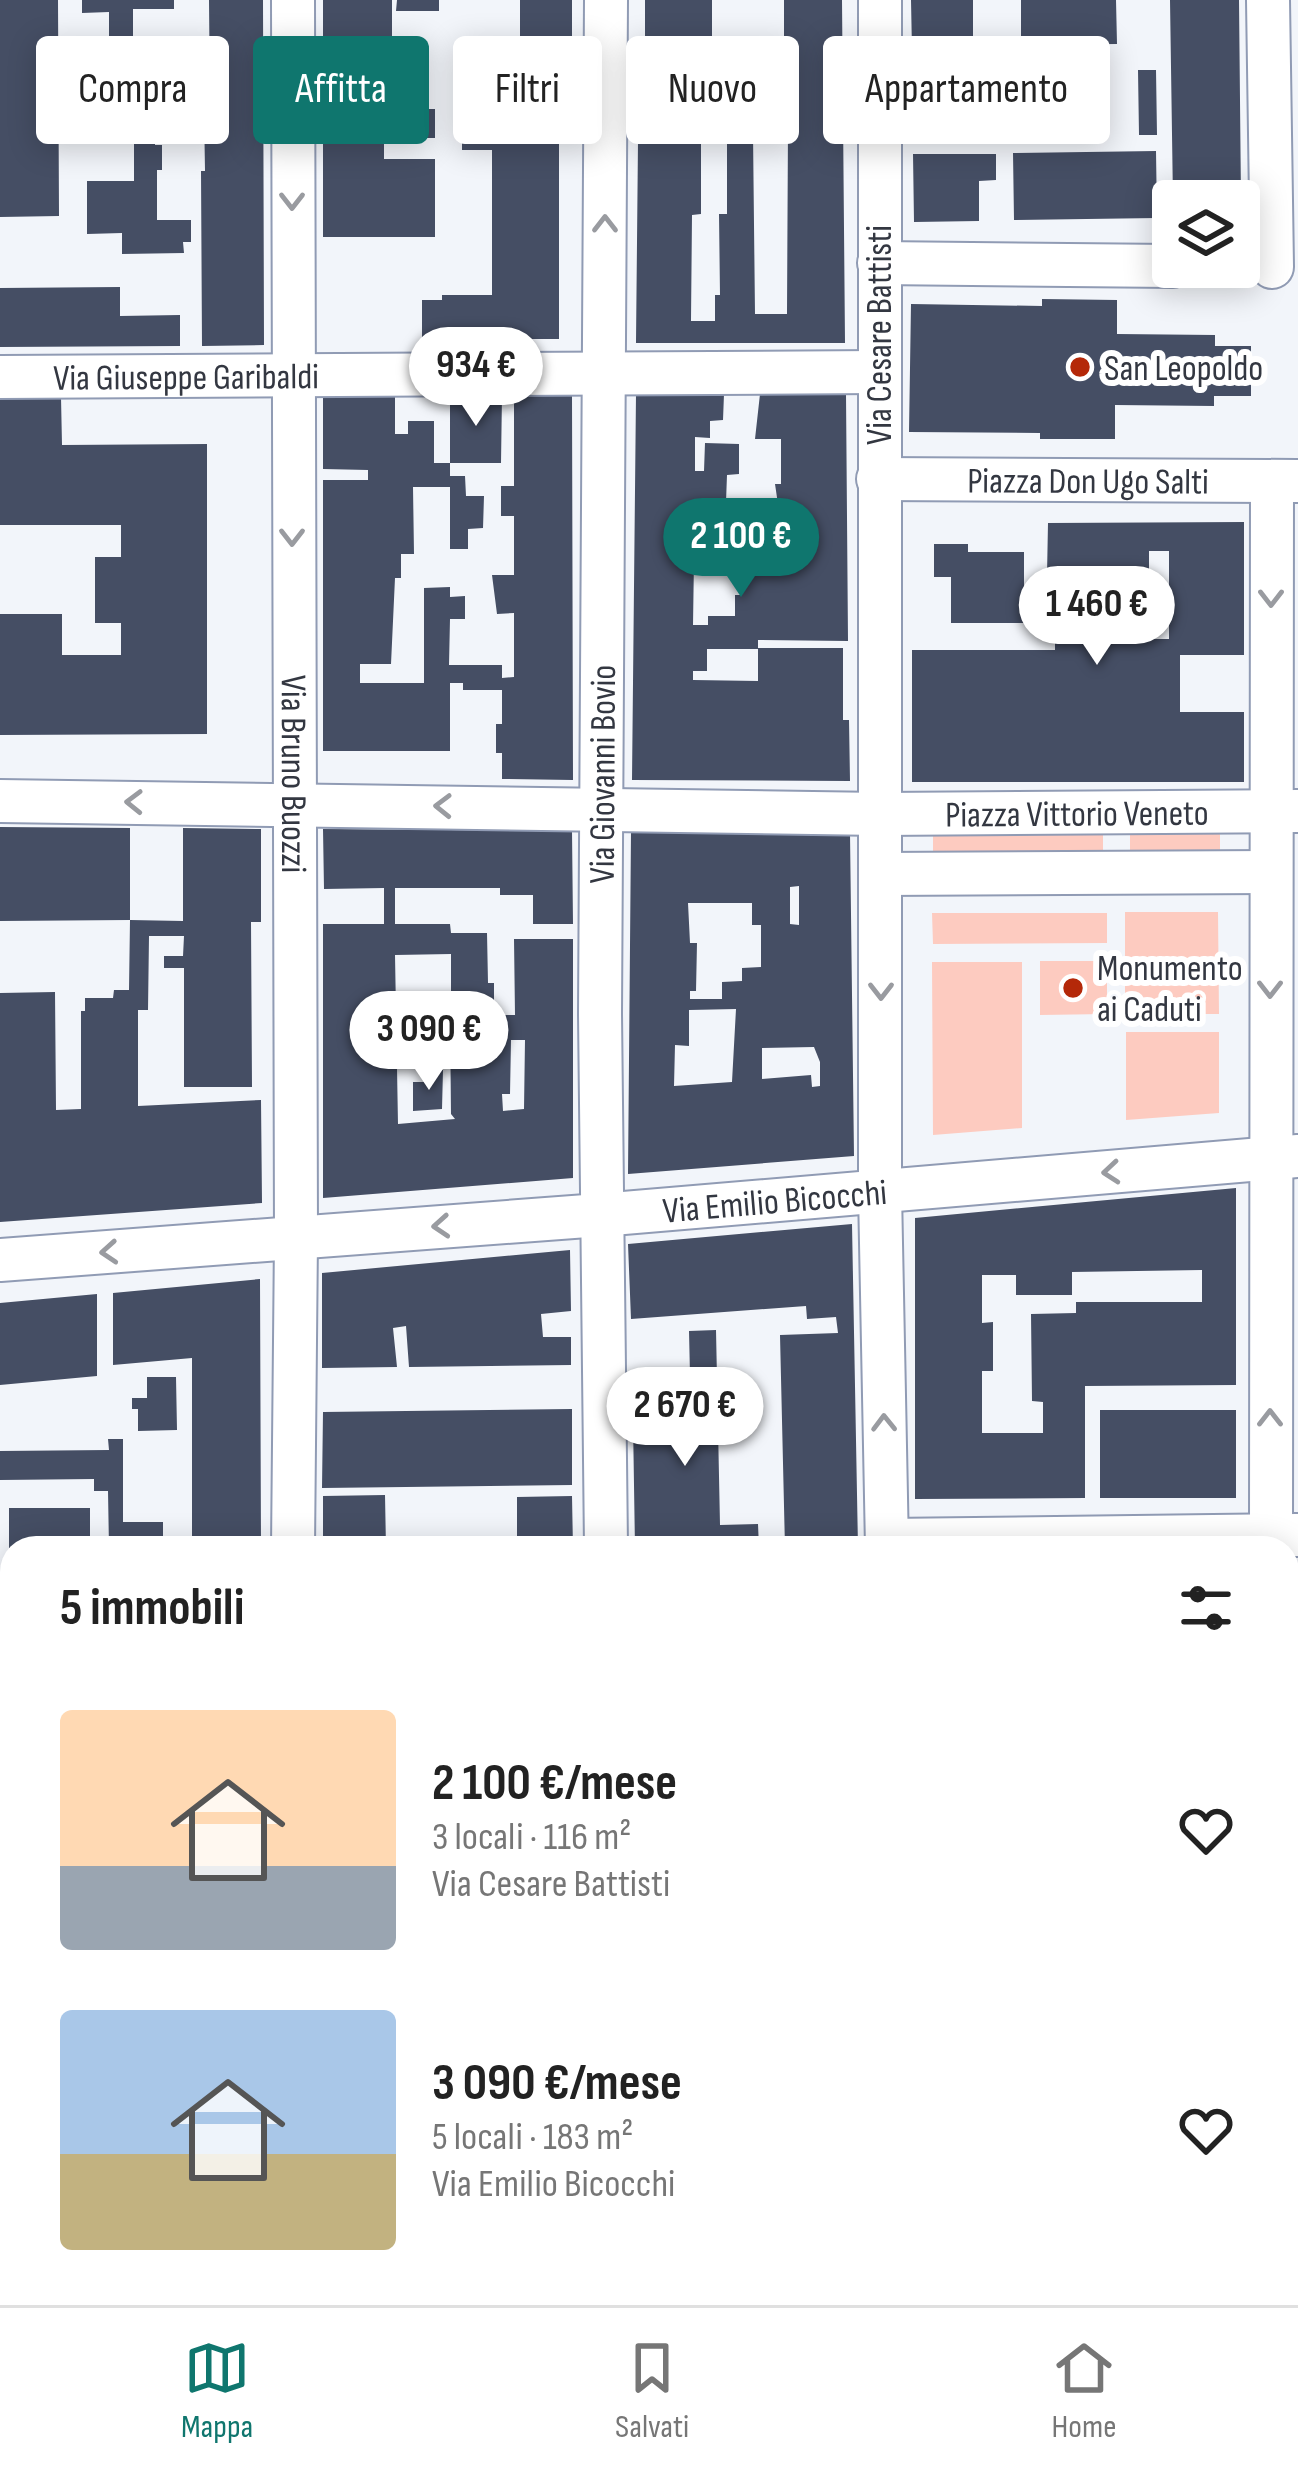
<!DOCTYPE html>
<html lang="it">
<head>
<meta charset="utf-8">
<style>
	:root { --surface:#fff; --page:#f2f2f2; --text:#222; --muted:#767676; --line:#e0e0e0; --accent:#0f766e }
	body { margin:0; font-family:"Sofia Sans Condensed",sans-serif; background:var(--page); color:var(--text); height:100vh; display:flex; flex-direction:column; font-size:45px; white-space:nowrap }
	* { box-sizing:border-box; margin:0 }
	p { font-size:39px; color:var(--muted) }
	.icon { flex:none; width:66px; height:66px; fill:none; stroke:currentColor; stroke-width:2; stroke-linecap:round; stroke-linejoin:round }
	.map { position:relative; flex:1; overflow:hidden }
	.sheet { position:absolute; left:0px; top:1536px; width:1299px; height:771px; display:flex; flex-direction:column; background:var(--surface); border-radius:36px 36px 0 0; box-shadow:0 6px 30px #0003 }
	.sheet>* { flex:none }
	.banner { position:absolute; left:36px; top:36px; width:1227px; height:108px; display:flex; gap:24px }
	.buttons { position:absolute; left:1152px; top:180px; display:grid; gap:24px }
	.buttons a { display:grid; place-items:center; width:108px; height:108px; border-radius:12px; background:var(--surface); box-shadow:0 6px 30px #0003; font-size:60px }
	.price { position:absolute; translate:-50% -102px; padding:0 27px; border-radius:42px; background:#fff; color:#222; font-size:39px; line-height:78px; filter:drop-shadow(0 3px 6px #0008) }
	.price::after { content:''; position:absolute; left:50%; top:72px; width:36px; height:27px; margin-left:-18px; background:inherit; clip-path:polygon(0 0,100% 0,50% 100%) }
	.price.current { background:var(--accent); color:#fff }
	ul { padding:0; list-style:none }
	li { display:flex; align-items:center; gap:36px; height:300px; padding:0 60px }
	li span { display:grid; place-items:center; flex:none; width:336px; height:240px; border-radius:12px; color:#555 }
	li>.icon { margin-inline-start:auto }
	span .icon { width:144px; height:144px; fill:#fffc; stroke-width:1 }
	li b { font-size:51px }
	h2 { display:flex; justify-content:space-between; align-items:center; height:144px; padding:0 60px; font-size:51px }
	.tag { padding:0 42px; border-radius:12px; background:var(--surface); box-shadow:0 6px 30px #0003; font-size:42px; line-height:108px }
	.tag.current { background:var(--accent); color:#fff }
	.tab-bar { display:flex; justify-content:space-around; align-items:center; height:168px; border-top:3px solid var(--line); background:var(--surface); font-size:33px; color:var(--muted) }
	.tab-bar a { display:grid; justify-items:center; gap:6px }
	.tab-bar .current { color:var(--accent) }
	.map>svg:first-child { display:block }
	.green { fill:#fdcbc0 }
	.building { fill:#454e64; fill-rule:evenodd }
	.lines { fill:none; stroke-linecap:round; stroke-linejoin:round }
	.minor-casing { stroke:#909bb4; stroke-width:46 }
	.minor { stroke:#fff; stroke-width:42 }
	.oneway { stroke:#999ba0 }
	.poi-dot { fill:#b42809; stroke:#fff; stroke-width:4.5 }
	.labels { text-anchor:middle; stroke-width:12; stroke-linejoin:round; paint-order:stroke }
	.street-label { font-size:36px; fill:#333741; stroke:#fff }
	.poi-label { font-size:36px; fill:#333741; stroke:#fff; text-anchor:start }
</style>
</head>
<body>
<div class="map">
<svg width="1298" height="2305" viewBox="0 0 1298 2305">
	<rect width="100%" height="100%" fill="#f2f5fa"/>
	<!-- green -->
	<path class="green" d="M1220 821V858L1130 859V822Z
		M1103 822V859L933 860V823Z
		M1125 912H1218L1219 1014H1125Z
		M932 913H1107V943L933 944Z
		M1040 961H1107V1014L1040 1015Z
		M932 962H1022V1128L933 1135Z
		M1126 1032H1219V1113L1126 1120Z"/>
	<!-- building -->
	<path class="building" d="M0 0H58L59 216 0 217Z
		M82 0H174V9H133V43H175V58L155 59V145H162V170H157V220H191V242H183L184 253 122 254V233L87 234V181H134V59H109V12L82 13Z
		M209 0H263L264 345 202 346 201 171H205L204 109H210Z
		M323 0H392V40H323Z
		M397 0H439V11H396Z
		M520 0H572V107H559V339H422V300H442V295H492V150H462V107H512V42H520Z
		M645 0H712V40L696 41V60H708V96H696V115H701V214L692 215 691 321H715V295H720L719 214H727V133H753L755 314H787L788 125 753 126 752 115H727L726 41 752 40V52H784V0H842L845 343H636L639 40H645ZM752 83H785V103L752 104Z
		M911 0H973V42H1003V72H1028L1029 100 913 101Z
		M1021 0H1116L1117 44 1021 45Z
		M1170 0H1239L1241 201H1173Z
		M1138 70H1156L1157 135H1139Z
		M323 109H435V138H384V159H435V237H323Z
		M1156 151 1157 218 1014 220 1013 153Z
		M913 154H996V180L979 181V221L914 222Z
		M120 287V316L180 315V346L0 347V288Z
		M1042 299 1117 300V334L1215 335V346H1251V396H1214V406L1115 405V439H1040V433L909 432 911 304 1042 306Z
		M514 394 572 395 573 780 502 779V753H496V724H502V690H463V683H450V751H323V480H368V470L323 469V396L395 395V434H408V421H434V463H450V476H465L466 496H484L483 528 468 529V549H450V487H413L414 554H401V578H395L391 664H360V683H424V588L450 587V597L465 596V619H450L449 665H502V678L514 677V613L497 614 492 575H514V516H501V486H514Z
		M636 394H724L723 420 710 421V438L695 437V471H704L705 443 739 444V474L727 475 726 502H694V531H715V559H694L693 625H708V616H735V595H740L741 530 782 531 775 484H781V439H755L760 394H846L848 641 758 640V648H843V720H849L850 781 632 780ZM707 649H758V681L693 680V671H707Z
		M450 395H502L501 463H450Z
		M0 397H61L62 445 207 444V734L0 735V614H62V655H121V623H95V557H121V525H0Z
		M1244 522V655H1180V712H1244V782H912V650H1055V575H1047L1048 523ZM1149 551H1169V639H1151V618H1136V594L1149 595Z
		M934 544H968V552H1024V623H951V577H934Z
		M0 827 130 828V920L0 921Z
		M183 828 261 829V922H251L252 1087H184V968H164V956H183L184 936H149L148 1010H138V1106L261 1100 262 1203 0 1222V993L55 992 56 1110 81 1109V1011H85V998H113L114 990H129L130 920 183 921Z
		M323 829 572 831 573 924H533V895H500V888H395V924H450L451 933H487L488 983H494V1015H515L514 939H573V1178L323 1198V924H384V888L324 889ZM451 954V991H424V1015H450L451 1114 455 1119 398 1124 395 955ZM511 1040H525L524 1109 503 1111 502 1094H510Z
		M631 832 850 833 854 1156 628 1174ZM799 886V925L790 924V887ZM688 903H752V925H761V967L742 968V981L722 982V999H690V991H696L697 943H690ZM736 1009 732 1082 674 1086 675 1045 689 1046V1010ZM814 1047 820 1062V1086L812 1087 811 1075 762 1079V1048Z
		M429 1070H443L442 1109 413 1111V1082H429Z
		M1236 1188V1385L1085 1386V1498L915 1499V1218ZM1202 1270V1302H1076V1313L1031 1314 1032 1401 1043 1402V1433H982V1371H993V1322L982 1323V1275H1016V1295H1072V1272Z
		M852 1224 858 1548H785L780 1335 838 1333 836 1317 807 1319 806 1306 631 1319 628 1244Z
		M570 1250 571 1311 541 1314 543 1337H571V1365L409 1367 406 1326 393 1328 397 1367 322 1368V1273Z
		M260 1279 261 1548H192V1358L113 1365V1293Z
		M97 1294V1376L0 1385V1303Z
		M716 1330 720 1525 758 1524 759 1548H635L633 1421 691 1420 689 1331Z
		M147 1377H176L177 1430 138 1431V1409H132V1398H147Z
		M572 1409V1485L322 1488 323 1412Z
		M1100 1410H1236V1498H1100Z
		M108 1439H123V1522H163V1548H109L108 1491H94V1479L0 1480V1451L109 1450Z
		M385 1495 386 1548H323V1496Z
		M572 1496 573 1548H517V1497Z
		M9 1508H90V1548H9Z
		M2 1580H12V1617H1Z
		M0 1750H12V1808H0Z
		M12 1895V2040H11L0 2007V1899Z
		M89 2295H170L172 2300 156 2305H92Z
		M201 2295H266L267 2305H196Z
		M358 2295H427V2305H357Z
		M495 2295H597V2305H495Z
		M757 2295H833V2305H757Z
		M704 2296V2305H658V2297Z"/>
	<g class="lines">
		<!-- minor casing -->
		<g class="minor-casing">
			<g id="minor">
				<path id="s1" d="M293 0 296 1238 293 1548"/>
				<path d="M880 0V1192L887 1548"/>
				<path d="M1268 0 1272 267"/>
				<path d="M879 263 1173 266"/>
				<path id="s2" d="M0 377 878 372"/>
				<path id="s3" d="M878 479 1297 481"/>
				<path id="s4" d="M0 801 881 814 1298 811"/>
				<path d="M881 874 1270 872"/>
				<path id="s5" d="M0 1260 600 1215 1298 1156"/>
				<path d="M887 1540 1298 1535"/>
				<path id="s6" d="M606 1548 600 1014 606 0"/>
				<path d="M1271 1548 1272 481"/>
				<path d="M0 1854H12"/>
				<path d="M1287 1861 1298 1862"/>
				<path d="M0 2173 12 2209"/>
				<path d="M1287 2290 1298 2291"/>
				<path d="M41 2295 45 2305"/>
				<path d="M294 2295V2305"/>
				<path d="M621 2295V2305"/>
				<path d="M892 2305V2295"/>
			</g>
		</g>
		<!-- minor -->
		<use href="#minor" class="minor"/>
	</g>
	<!-- one-way arrows -->
	<defs><path id="oneway-chevron" d="M-2-3.5L2.5 0L-2 3.5" fill="none" stroke-width="1.6" stroke-linecap="round" stroke-linejoin="round" transform="scale(3)"/></defs>
	<g class="oneway">
		<use href="#oneway-chevron" transform="translate(292 201) rotate(90)"/>
		<use href="#oneway-chevron" transform="translate(605 224) rotate(-90)"/>
		<use href="#oneway-chevron" transform="translate(292 537) rotate(90)"/>
		<use href="#oneway-chevron" transform="translate(1271 598) rotate(90)"/>
		<use href="#oneway-chevron" transform="translate(134 802) rotate(-179)"/>
		<use href="#oneway-chevron" transform="translate(443 806) rotate(-179)"/>
		<use href="#oneway-chevron" transform="translate(1270 989) rotate(90)"/>
		<use href="#oneway-chevron" transform="translate(881 991) rotate(90)"/>
		<use href="#oneway-chevron" transform="translate(1111 1172) rotate(175)"/>
		<use href="#oneway-chevron" transform="translate(441 1226) rotate(176)"/>
		<use href="#oneway-chevron" transform="translate(109 1252) rotate(176)"/>
		<use href="#oneway-chevron" transform="translate(1270 1418) rotate(-90)"/>
		<use href="#oneway-chevron" transform="translate(884 1423) rotate(-91)"/>
	</g>
	<!-- markers -->
	<g class="poi-dot">
		<circle cx="1080" cy="367" r="12"/>
		<circle cx="1073" cy="988" r="12"/>
	</g>
	<g class="labels">
		<!-- street labels -->
		<g class="street-label">
			<text transform="translate(878 335) rotate(-90)" y="13">Via Cesare Battisti</text>
			<text dy="13" stroke="none"><textPath href="#s2" startOffset="186">Via Giuseppe Garibaldi</textPath></text>
			<text dy="13" stroke="none"><textPath href="#s3" startOffset="210">Piazza Don Ugo Salti</textPath></text>
			<text dy="13" stroke="none"><textPath href="#s1" startOffset="774">Via Bruno Buozzi</textPath></text>
			<text dy="13" stroke="none"><textPath href="#s6" startOffset="774">Via Giovanni Bovio</textPath></text>
			<text dy="13" stroke="none"><textPath href="#s4" startOffset="1077">Piazza Vittorio Veneto</textPath></text>
			<text dy="13" stroke="none"><textPath href="#s5" startOffset="777">Via Emilio Bicocchi</textPath></text>
		</g>
		<!-- poi labels -->
		<g class="poi-label">
			<text x="1104" y="380">San Leopoldo</text>
			<text x="1097" y="980">Monumento<tspan x="1097" dy="41">ai Caduti</tspan></text>
		</g>
	</g>
</svg>
<div class="buttons">
<a><svg class="icon" aria-label="layers" viewBox="0 0 24 24"><path d="M12 4l9 5-9 5-9-5zM3 14l9 5 9-5"/></svg></a>
</div>
<b class="price" style="left:476px;top:429px">934 €</b>
<b class="price current" style="left:741px;top:600px">2 100 €</b>
<b class="price" style="left:1097px;top:668px">1 460 €</b>
<b class="price" style="left:429px;top:1093px">3 090 €</b>
<b class="price" style="left:685px;top:1469px">2 670 €</b>
<div class="banner">
<a class="tag">Compra</a>
<a class="tag current">Affitta</a>
<a class="tag">Filtri</a>
<a class="tag">Nuovo</a>
<a class="tag">Appartamento</a>
</div>
<section class="sheet">
<h2>5 immobili<svg class="icon" aria-label="filters" viewBox="0 0 24 24"><path d="M4 7h16M4 17h16"/><circle cx="9" cy="7" r="2"/><circle cx="15" cy="17" r="2"/></svg></h2>
<ul>
<li><span style="background:linear-gradient(#ffd9b3 65%,#9aa5b1 0)"><svg class="icon" aria-label="home" viewBox="0 0 24 24"><path d="M3 11l9-7 9 7M6 9v11h12V9"/></svg></span><div><b>2 100 €/mese</b><p>3 locali · 116 m²</p><p>Via Cesare Battisti</p></div><svg class="icon" aria-label="heart" viewBox="0 0 24 24"><path d="M12 20l-8-8c-3-5 5-10 8-4 3-6 11-1 8 4z"/></svg></li>
<li><span style="background:linear-gradient(#a9c7e8 60%,#c2b280 0)"><svg class="icon" aria-label="home" viewBox="0 0 24 24"><path d="M3 11l9-7 9 7M6 9v11h12V9"/></svg></span><div><b>3 090 €/mese</b><p>5 locali · 183 m²</p><p>Via Emilio Bicocchi</p></div><svg class="icon" aria-label="heart" viewBox="0 0 24 24"><path d="M12 20l-8-8c-3-5 5-10 8-4 3-6 11-1 8 4z"/></svg></li>
</ul>
</section>
</div>
<nav class="tab-bar">
<a class="current"><svg class="icon" aria-label="map" viewBox="0 0 24 24"><path d="M3 6l6-2 6 2 6-2v14l-6 2-6-2-6 2zM9 4v14M15 6v14"/></svg>Mappa</a>
<a><svg class="icon" aria-label="saved" viewBox="0 0 24 24"><path d="M7 4h10v16l-5-4-5 4z"/></svg>Salvati</a>
<a><svg class="icon" aria-label="home" viewBox="0 0 24 24"><path d="M3 11l9-7 9 7M6 9v11h12V9"/></svg>Home</a>
</nav>
</body>
</html>
